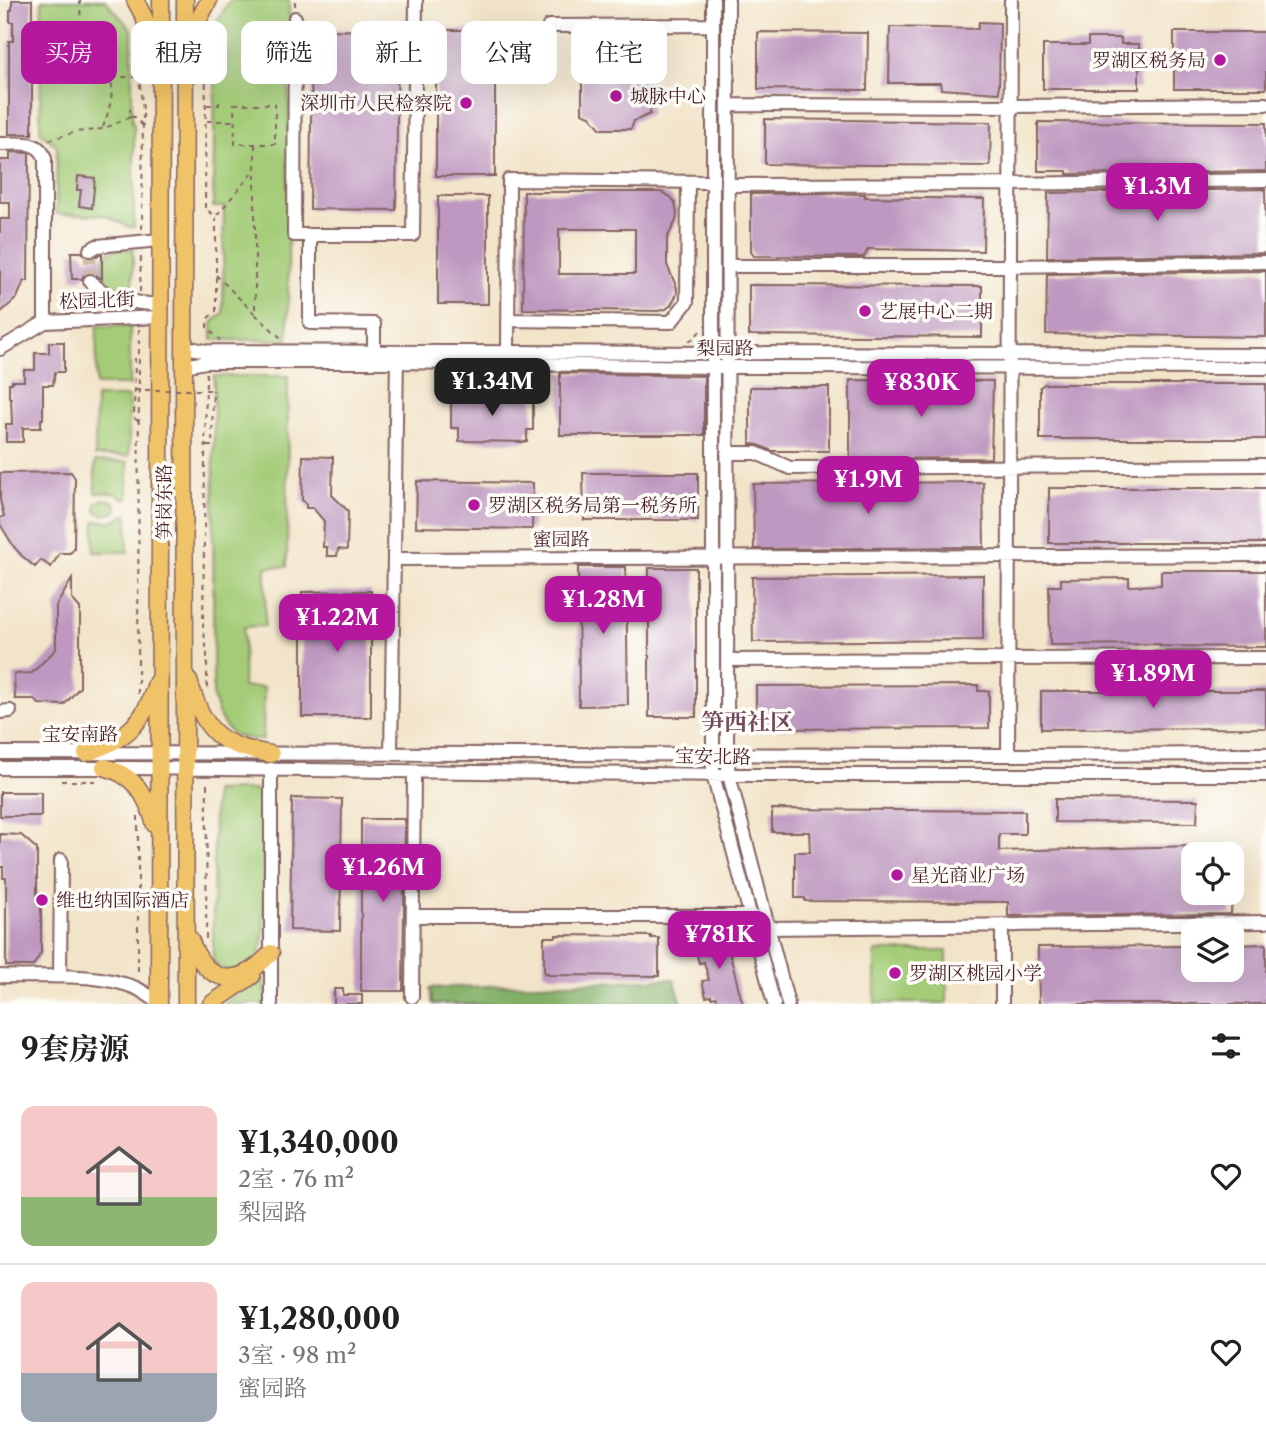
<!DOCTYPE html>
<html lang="zh">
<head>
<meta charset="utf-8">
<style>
	:root { --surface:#fff; --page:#f2f2f2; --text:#222; --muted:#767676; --line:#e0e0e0; --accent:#b5179e }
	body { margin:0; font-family:"Libre Caslon Text","Noto Serif SC",serif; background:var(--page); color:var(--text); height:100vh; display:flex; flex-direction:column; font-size:26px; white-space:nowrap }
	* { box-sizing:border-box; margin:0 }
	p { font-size:23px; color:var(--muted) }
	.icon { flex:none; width:38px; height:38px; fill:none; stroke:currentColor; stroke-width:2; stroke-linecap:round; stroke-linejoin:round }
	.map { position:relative; height:1004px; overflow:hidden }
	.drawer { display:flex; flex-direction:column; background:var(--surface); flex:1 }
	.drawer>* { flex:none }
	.guide { position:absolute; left:21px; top:21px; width:700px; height:63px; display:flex; gap:14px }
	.fabs { position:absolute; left:1181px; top:842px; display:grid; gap:14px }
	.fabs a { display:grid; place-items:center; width:63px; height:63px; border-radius:14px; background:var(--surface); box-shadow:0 7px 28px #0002; font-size:35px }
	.price { position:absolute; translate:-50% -60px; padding:0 16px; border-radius:14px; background:var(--accent); color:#fff; font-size:23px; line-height:46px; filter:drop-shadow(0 2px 4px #0008) }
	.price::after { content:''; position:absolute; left:50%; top:42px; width:21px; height:16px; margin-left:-10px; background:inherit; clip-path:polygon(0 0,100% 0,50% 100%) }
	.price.active { background:#222; color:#fff }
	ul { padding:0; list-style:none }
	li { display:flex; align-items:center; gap:21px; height:175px; padding:0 21px }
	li+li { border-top:2px solid var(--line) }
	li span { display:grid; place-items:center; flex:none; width:196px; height:140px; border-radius:14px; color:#555 }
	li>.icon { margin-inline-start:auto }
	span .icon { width:84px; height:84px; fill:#fffc; stroke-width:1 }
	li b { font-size:30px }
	h2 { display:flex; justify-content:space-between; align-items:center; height:84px; padding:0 21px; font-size:30px }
	.tag { padding:0 24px; border-radius:14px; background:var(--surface); box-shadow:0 7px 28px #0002; font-size:24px; line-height:63px }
	.tag.active { background:var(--accent); color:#fff }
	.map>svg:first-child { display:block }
	.green { fill:#a4cc78; stroke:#777652; stroke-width:2 }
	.forest { fill:#83b068; stroke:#66684a; stroke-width:2 }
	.building { fill:#be98c0; fill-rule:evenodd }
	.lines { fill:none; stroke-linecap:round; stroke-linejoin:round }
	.minor-tunnel { stroke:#d0bda9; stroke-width:12; stroke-dasharray:12 6; stroke-linecap:butt }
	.minor-casing { stroke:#856462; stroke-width:16 }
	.major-casing { stroke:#856462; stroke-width:19 }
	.path { stroke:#856462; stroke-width:2; stroke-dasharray:5 5; stroke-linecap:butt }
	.minor { stroke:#fff; stroke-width:12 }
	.major { stroke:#f1c369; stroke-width:16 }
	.path-bridge { stroke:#856462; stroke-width:2; stroke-dasharray:5 5; stroke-linecap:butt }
	.poi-dot { fill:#b5179e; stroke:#fdfcf7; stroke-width:2.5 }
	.labels { text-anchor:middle; stroke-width:7; stroke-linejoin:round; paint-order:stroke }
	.poi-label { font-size:19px; fill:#4a1f2b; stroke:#fdfcf7; text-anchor:start }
	.street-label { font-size:19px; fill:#4a1f2b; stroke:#fdfcf7 }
	.quarter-label { font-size:23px; font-weight:bold; fill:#73495f; stroke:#fdfcf7 }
</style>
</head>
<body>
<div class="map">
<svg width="1266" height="1004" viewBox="0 0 1266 1004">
	<rect width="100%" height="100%" fill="#fdfcf7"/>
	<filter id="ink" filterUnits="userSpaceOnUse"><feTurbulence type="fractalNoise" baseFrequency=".0143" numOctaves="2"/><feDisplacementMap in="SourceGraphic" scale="14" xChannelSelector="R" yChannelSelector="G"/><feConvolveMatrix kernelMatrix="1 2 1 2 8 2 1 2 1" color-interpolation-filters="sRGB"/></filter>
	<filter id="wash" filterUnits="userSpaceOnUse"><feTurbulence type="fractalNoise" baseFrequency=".00686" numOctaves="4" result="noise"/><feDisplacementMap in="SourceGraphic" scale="28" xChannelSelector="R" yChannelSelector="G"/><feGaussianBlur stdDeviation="1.57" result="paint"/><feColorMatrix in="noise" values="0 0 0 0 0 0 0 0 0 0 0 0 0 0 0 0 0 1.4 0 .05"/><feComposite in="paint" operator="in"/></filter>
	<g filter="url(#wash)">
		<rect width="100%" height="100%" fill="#f2e4c9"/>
		<!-- green -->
		<path class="green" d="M42 0H105L132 30V123L134 124V227H128L105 215 56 214 57 146 40 132Z
			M230 0H289L288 340H212V323L223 313 224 207H213L216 23Z
			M133 249V293H119L107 288C104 278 100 259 109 252 114 248 126 249 133 249Z
			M97 326H130V385H96Z
			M214 376H288L287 567H266L265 626 244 627 243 687H264L263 740C228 739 223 729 213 698Z
			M96 397H129V456H95Z
			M95 461 128 462V499H124C117 491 105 493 95 493Z
			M103 499C112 500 122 504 114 513L103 515 96 511V504Z
			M124 515H128V552H94L95 521C105 521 117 523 124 515Z
			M256 790 263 799 264 931C263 941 262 950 256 958 246 970 219 977 213 959L214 791Z
			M875 951H947V1003H875Z
			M263 981 265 985 267 1004H223L253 984Z"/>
		<!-- forest -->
		<path class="forest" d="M674 979 682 1004H433L430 988Z"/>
		<g id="blocks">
			<!-- building -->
			<path class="building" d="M12 0H32V134H9V41H13V22H10V10H12Z
				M979 22 1000 23 999 93 941 89 940 83H889L890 27 978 29Z
				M312 30 398 31 396 210 310 209Z
				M436 30H495V176H436Z
				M758 32 868 33 867 90 758 89Z
				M1174 32H1266V89H1174Z
				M1088 38H1121V44H1139V89H1043V45H1088Z
				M600 63H632L635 71 650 79V114L634 121 631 129H601L590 116 582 113V79L590 77Z
				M765 119 991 122 990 166 765 164Z
				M1038 122 1266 123V171L1067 174V171H1038Z
				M10 152 29 153 28 281H24L17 298 0 313V219H10V202H0V160H10Z
				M78 176 95 178 92 208 79 206 81 190H77Z
				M1265 189 1266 253 1047 257 1048 193Z
				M524 192H661L671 197 675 203 677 213 676 221 667 238V265L677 288V294L671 305 666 309 658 311 523 309ZM559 229H635V274H559Z
				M816 193 865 194V197L984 199 983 251 868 249 864 257 754 256 751 252V194Z
				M438 196H488V304H438Z
				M71 252H82L85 257 89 259 102 254V279L91 272 84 275 82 279H72Z
				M1266 271V337L1046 334 1047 274Z
				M749 285 982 286V337L749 335Z
				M49 342H64V372H55L53 385H43V419H41V428H23V442H6V424H12L11 398H9V383H12V381H24V370H35V353H49Z
				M560 373 704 376V435H560Z
				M850 380 993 381 991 458 850 459Z
				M1045 384H1266V439H1040V387Z
				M750 387H829V451H772L759 445 750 444Z
				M451 395 533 396V430H527V442L459 441V428H451Z
				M303 456 333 457 332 495 348 511 347 550 338 549 337 556H327V547H323L324 521 313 508H306V504L302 500Z
				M71 472 75 478 74 549 70 553H60L51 567 41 560 35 567 22 556 14 547 0 524V518L4 516 0 500V473Z
				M583 473H698V520H584Z
				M417 481 533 483 532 529 416 527Z
				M983 482 984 547 754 549 753 484Z
				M1049 488H1266V543H1049Z
				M578 567H626L628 705 579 706Z
				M649 568H696V717H649Z
				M1161 571H1266V647L1160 646V644L1050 645 1049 586H1061V579L1129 578V586L1161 585Z
				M983 575V640L753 642 752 577Z
				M72 579V599L80 608V687L64 705 39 704 34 699H15L14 674 32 673 56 649V606Z
				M371 591V717H302V592Z
				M978 685V691H989V728L756 729V686Z
				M1041 691H1266V728L1041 729Z
				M0 792H41V816H0Z
				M292 798 342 799 340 931 290 930Z
				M1055 799 1198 800 1197 823 1055 822Z
				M772 809 1025 811V834H999V851L1233 845 1232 854H1194V892H1232L1231 914 1008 916V902L805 901V898H795V852H810L809 832H772Z
				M361 819H405L403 991H361Z
				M0 834 21 835 37 849V903H41V953L33 966H6V878H3V867H0Z
				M556 935 651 936V938H659V976L548 975V973H544V937H556Z
				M725 936 740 994 743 1004H718L716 997 712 998 711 996 706 997 702 981 709 980 704 962 699 963 694 944Z
				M1266 944V1004H1039L1038 947 1194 946V970H1232V945Z
				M334 989H343V995H362V1004H334Z"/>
		</g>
	</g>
	<g filter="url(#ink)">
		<use href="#blocks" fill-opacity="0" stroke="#856462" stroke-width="2"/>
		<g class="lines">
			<!-- minor-tunnel -->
			<path class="minor-tunnel" d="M90 281V250"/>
			<!-- minor casing -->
			<g class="minor-casing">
				<path id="minor" d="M713 0V775L774 1004
					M728 0 727 755 729 775 788 1004
					M295 18 294 235H413L416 0
					M549 26 713 25
					M728 105 1011 106 1266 104
					M0 144C17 144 40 139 45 159V322
					M728 185 1010 184 1266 180
					M310 235V323L374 324V352
					M90 250 97 246 160 240
					M728 266H1010L1266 262
					M90 281C110 302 133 302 160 305
					M508 320 671 322 687 302 688 182
					M185 347 206 351 1266 355
					M0 349 45 322 160 317
					M508 352 509 180 713 182
					M184 366 206 362H397L712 367 1266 368
					M727 453H756L790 468 1266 465
					M395 559 1266 555
					M727 660 1266 658
					M0 712 10 711
					M0 753 1008 755 1266 754
					M391 754 397 356
					M1008 755 1011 0
					M0 768H131L729 775H1266
					M271 769V1004
					M413 916H752
					M1002 925V1004
					M769 928 1266 922
					M0 976C45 978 92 971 136 988 144 992 152 998 159 1002
					M60 976 61 860
					M412 997 414 772"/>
			</g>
			<!-- major casing -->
			<g class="major-casing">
				<path id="major" d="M135 0 144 17 155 56
					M185 0 184 366 186 1004
					M190 45 199 19 209 0
					M189 681C205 732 217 745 271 754
					M86 753C125 740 145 723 156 683
					M104 767C135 775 147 796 155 825
					M190 939C207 986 238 989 271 953
					M159 1004 161 0
					M211 1004 252 976"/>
			</g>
			<!-- path -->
			<path class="path" d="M80 0 81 38 85 51 95 64 111 77H137
				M295 6V0
				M206 43 205 209 216 216V311L207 319V328L220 340
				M139 54V77L143 110 142 230
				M234 104H275V144H235Z
				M207 105H219V100
				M131 117H135L142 125
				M207 121H233
				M103 127C109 111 114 95 111 78
				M49 140 76 132 103 129 130 117V109
				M255 144V314L281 338
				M217 215 254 171
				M216 275 254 313
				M140 292 141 255
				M689 341 694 338 700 331
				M206 373 203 626 207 652V689
				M138 421 134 418 135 356 138 354
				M207 446H212L213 390
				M138 694 139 328
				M61 781H100
				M138 816V975
				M206 939 207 783"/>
			<!-- minor -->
			<use href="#minor" class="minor"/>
			<!-- major -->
			<use href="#major" class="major"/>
			<!-- path-bridge -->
			<path class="path-bridge" d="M135 390H213"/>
		</g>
	</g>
	<!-- markers -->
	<g class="poi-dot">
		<circle cx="1220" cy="60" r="7"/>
		<circle cx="616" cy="96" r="7"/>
		<circle cx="466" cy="103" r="7"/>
		<circle cx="865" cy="311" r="7"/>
		<circle cx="474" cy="505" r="7"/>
		<circle cx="897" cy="875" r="7"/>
		<circle cx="42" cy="900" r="7"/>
		<circle cx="895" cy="973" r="7"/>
	</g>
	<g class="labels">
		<!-- poi labels -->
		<g class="poi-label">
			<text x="1206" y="67" text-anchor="end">罗湖区税务局</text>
			<text x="630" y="103">城脉中心</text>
			<text x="452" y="110" text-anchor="end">深圳市人民检察院</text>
			<text x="879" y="318">艺展中心二期</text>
			<text x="488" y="512">罗湖区税务局第一税务所</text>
			<text x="911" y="882">星光商业广场</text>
			<text x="56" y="907">维也纳国际酒店</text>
			<text x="909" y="980">罗湖区桃园小学</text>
		</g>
		<!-- street labels -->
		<g class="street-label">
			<text transform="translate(97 300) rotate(-2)" y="7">松园北街</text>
			<text x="725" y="355">梨园路</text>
			<text transform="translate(164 502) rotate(-90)" y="7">笋岗东路</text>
			<text x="561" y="546">蜜园路</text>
			<text x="80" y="741">宝安南路</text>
			<text transform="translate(713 756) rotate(1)" y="7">宝安北路</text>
		</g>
		<!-- quarter labels -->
		<g class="quarter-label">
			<text x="747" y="730">笋西社区</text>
		</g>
	</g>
</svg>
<div class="fabs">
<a><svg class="icon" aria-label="locate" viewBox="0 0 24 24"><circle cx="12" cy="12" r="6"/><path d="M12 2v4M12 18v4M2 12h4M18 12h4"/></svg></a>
<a><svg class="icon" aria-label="layers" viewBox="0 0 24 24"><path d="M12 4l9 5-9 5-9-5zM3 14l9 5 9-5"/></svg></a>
</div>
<b class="price" style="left:1157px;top:223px">¥1.3M</b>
<b class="price active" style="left:492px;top:418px">¥1.34M</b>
<b class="price" style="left:921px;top:419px">¥830K</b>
<b class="price" style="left:868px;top:516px">¥1.9M</b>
<b class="price" style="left:603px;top:636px">¥1.28M</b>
<b class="price" style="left:337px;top:654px">¥1.22M</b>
<b class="price" style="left:1153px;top:710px">¥1.89M</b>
<b class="price" style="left:383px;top:904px">¥1.26M</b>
<b class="price" style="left:719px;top:971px">¥781K</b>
<div class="guide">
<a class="tag active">买房</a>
<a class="tag">租房</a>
<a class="tag">筛选</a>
<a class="tag">新上</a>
<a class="tag">公寓</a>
<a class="tag">住宅</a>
</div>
</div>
<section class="drawer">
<h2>9套房源<svg class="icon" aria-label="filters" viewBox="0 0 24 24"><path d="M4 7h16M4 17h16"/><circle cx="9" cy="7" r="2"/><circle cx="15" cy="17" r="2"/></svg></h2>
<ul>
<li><span style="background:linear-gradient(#f6c9c9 65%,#8fb573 0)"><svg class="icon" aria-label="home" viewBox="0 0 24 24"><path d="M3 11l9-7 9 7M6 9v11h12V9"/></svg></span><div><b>¥1,340,000</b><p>2室 · 76 m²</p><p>梨园路</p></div><svg class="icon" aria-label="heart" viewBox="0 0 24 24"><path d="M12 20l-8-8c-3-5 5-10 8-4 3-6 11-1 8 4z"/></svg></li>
<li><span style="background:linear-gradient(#f6c9c9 65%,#9aa5b1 0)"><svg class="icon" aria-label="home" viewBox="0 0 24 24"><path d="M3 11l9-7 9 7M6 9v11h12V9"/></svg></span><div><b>¥1,280,000</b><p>3室 · 98 m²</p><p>蜜园路</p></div><svg class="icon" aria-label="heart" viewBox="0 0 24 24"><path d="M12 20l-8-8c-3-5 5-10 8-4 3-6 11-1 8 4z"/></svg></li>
</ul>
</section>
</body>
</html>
